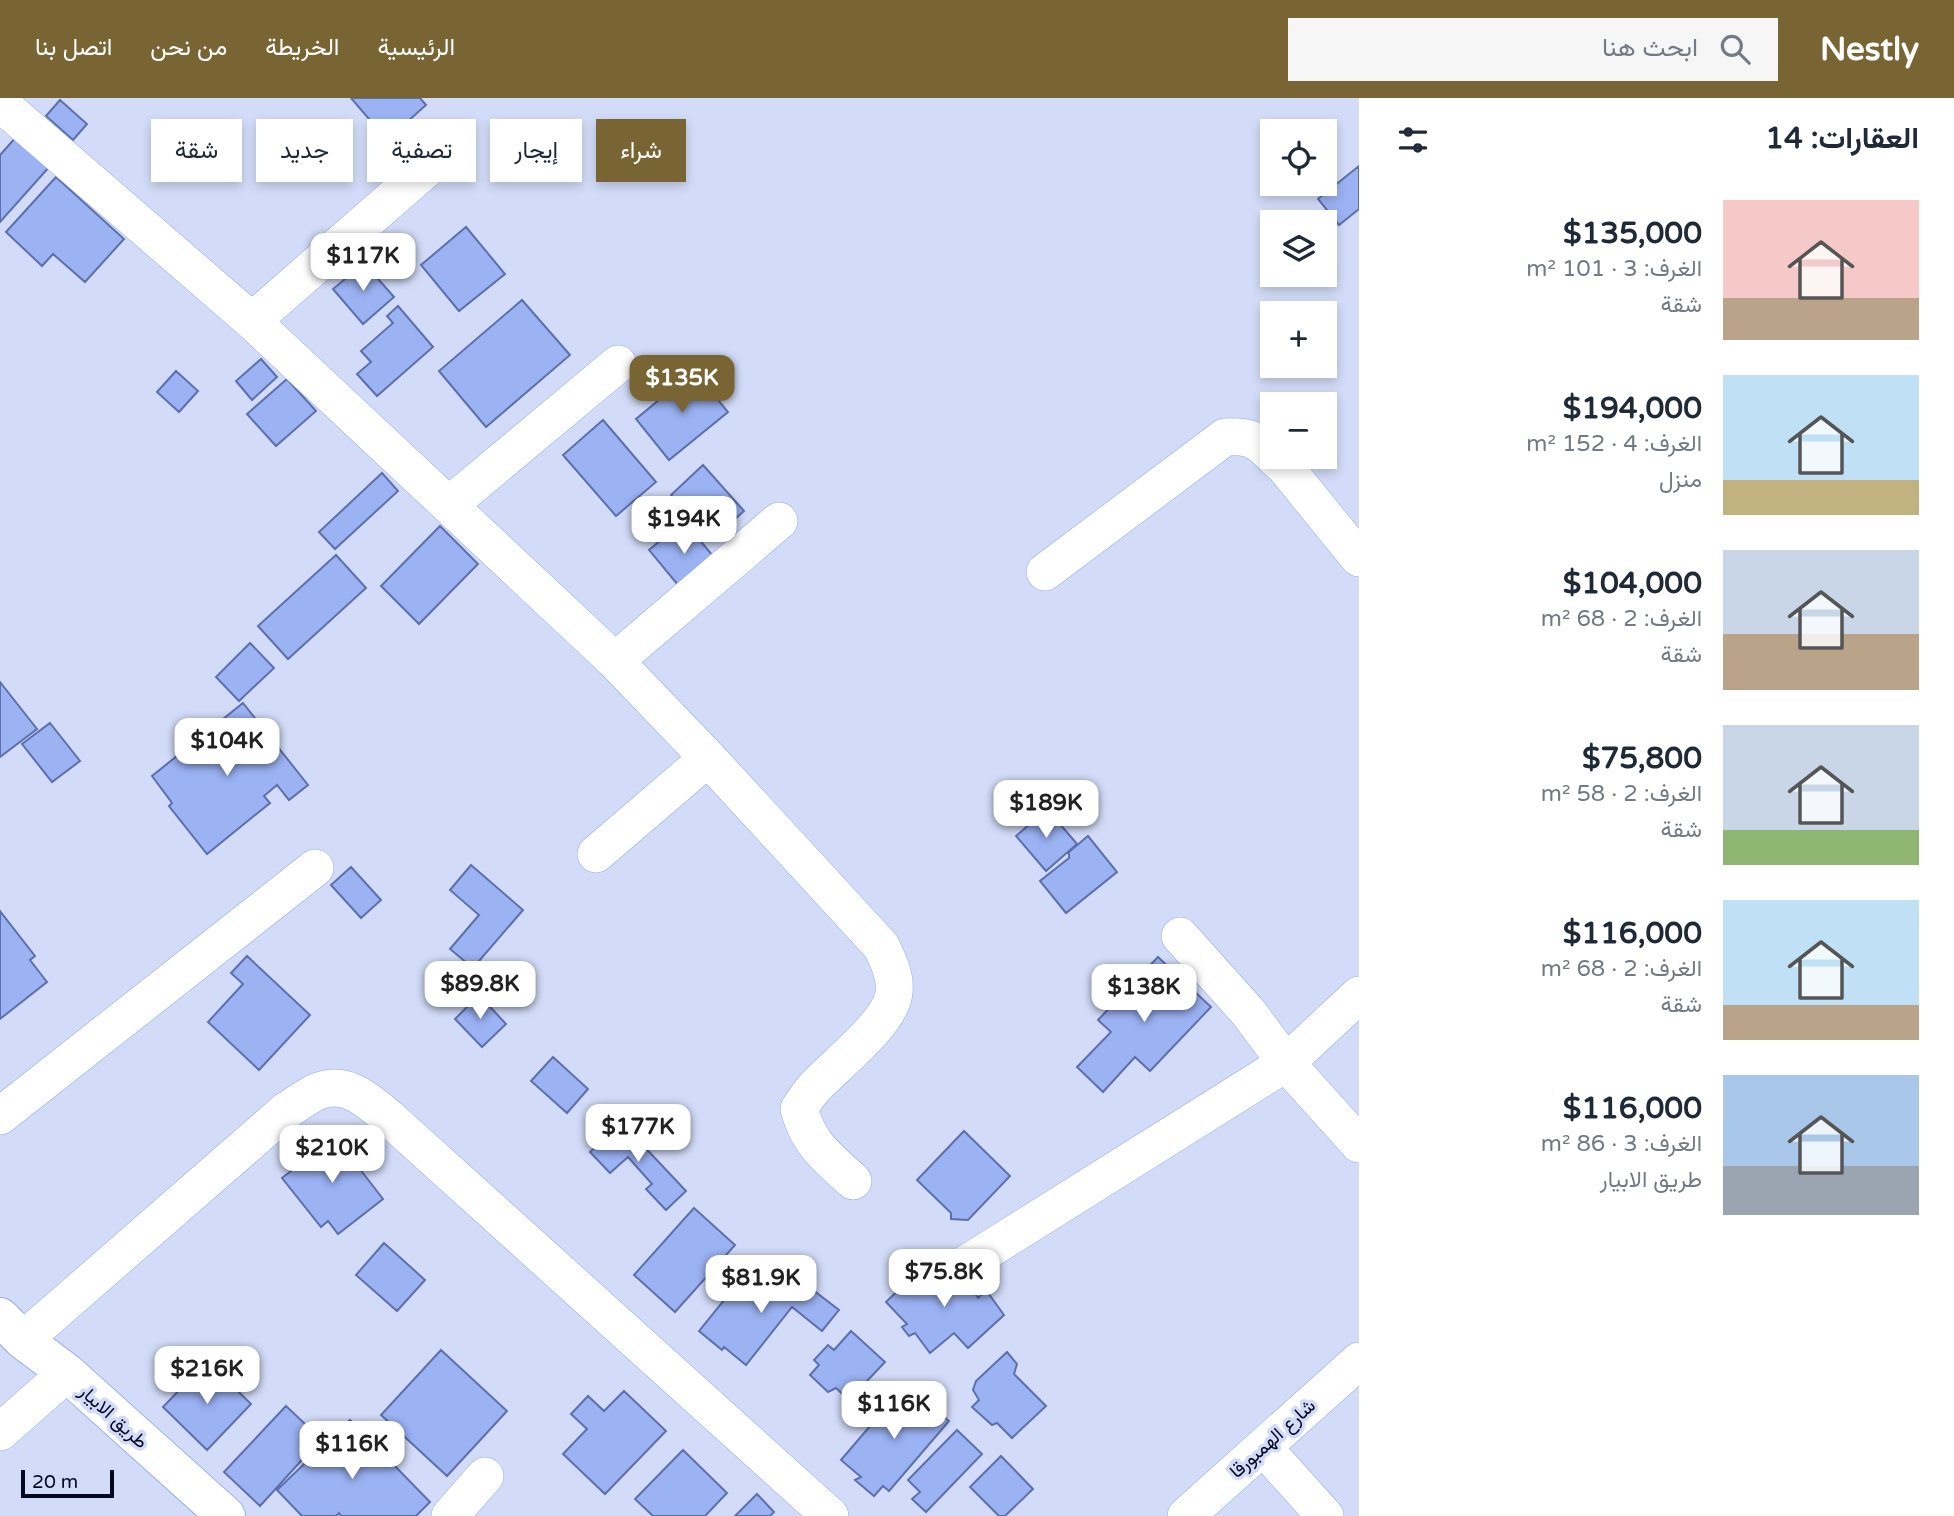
<!DOCTYPE html>
<html lang="ar">
<head>
<meta charset="utf-8">
<style>
	:root { --surface:#fff; --page:#f6f6f7; --text:#1f2937; --muted:#747a83; --accent:#786533 }
	body { margin:0; font-family:"Varela Round",Vazirmatn,sans-serif; background:var(--page); color:var(--text); direction:rtl; height:100vh; display:flex; flex-direction:column; font-size:26px; white-space:nowrap }
	* { box-sizing:border-box; margin:0 }
	p { font-size:23px; color:var(--muted) }
	.icon { flex:none; width:38px; height:38px; fill:none; stroke:currentColor; stroke-width:2; stroke-linecap:round; stroke-linejoin:round }
	.map { position:relative; flex:1; overflow:hidden; direction:ltr }
	.drawer { display:flex; flex-direction:column; background:var(--surface); width:595px }
	.drawer>* { flex:none }
	.hud { position:absolute; left:21px; top:21px; width:665px; height:63px; direction:rtl; display:flex; gap:14px }
	.controls { position:absolute; left:1260px; top:21px; display:grid; gap:14px }
	.controls a { display:grid; place-items:center; width:77px; height:77px; border-radius:0px; background:var(--surface); box-shadow:0 4px 10px #0003; font-size:35px }
	.scale { position:absolute; left:21px; bottom:18px; width:93px; box-sizing:border-box; padding-left:7px; border:4px solid #050920; border-top:0; font-size:19px; line-height:24px; white-space:nowrap; color:#050920; -webkit-text-stroke:5px #d2dcf8; paint-order:stroke }
	.price { position:absolute; translate:-50% -60px; padding:0 16px; border-radius:14px; background:#fff; color:#222; font-size:23px; line-height:46px; filter:drop-shadow(0 2px 4px #0008) }
	.price::after { content:''; position:absolute; left:50%; top:42px; width:21px; height:16px; margin-left:-10px; background:inherit; clip-path:polygon(0 0,100% 0,50% 100%) }
	.price.on { background:var(--accent); color:#fff }
	ul { padding:0; list-style:none }
	li { display:flex; align-items:center; gap:21px; height:175px; padding:0 35px }
	li span { display:grid; place-items:center; flex:none; width:196px; height:140px; border-radius:0px; color:#555 }
	li>.icon { margin-inline-start:auto }
	span .icon { width:84px; height:84px; fill:#fffc; stroke-width:1 }
	li b { font-size:30px }
	h2 { display:flex; justify-content:space-between; align-items:center; height:84px; padding:0 35px; font-size:30px }
	.chip { padding:0 24px; border-radius:0px; background:var(--surface); box-shadow:0 4px 10px #0003; font-size:24px; line-height:63px }
	.chip.on { background:var(--accent); color:#fff }
	header { display:flex; align-items:center; gap:42px; box-sizing:border-box; height:98px; padding:0 35px; background:var(--accent); color:#fff }
	header strong { font-size:33px }
	nav { display:flex; gap:38px; margin-inline-start:auto; font-size:24px }
	.search { width:490px; height:63px; background:var(--page); display:flex; align-items:center; gap:18px; box-sizing:border-box; padding:0 24px; border-radius:0px; color:var(--muted); font-size:26px }
	main { display:flex; flex:1; min-height:0 }
	.map>svg:first-child { display:block }
	.building { fill:#9bb2f3; stroke:#5d70ad; stroke-width:2 }
	.lines { fill:none; stroke-linecap:round; stroke-linejoin:round }
	.minor-casing { stroke:#93aaea; stroke-width:38 }
	.major-casing { stroke:#93aaea; stroke-width:40 }
	.minor { stroke:#fff; stroke-width:37 }
	.major { stroke:#fff; stroke-width:38 }
	.labels { text-anchor:middle; stroke-width:7; stroke-linejoin:round; paint-order:stroke }
	.street-label { font-size:19px; fill:#050920; stroke:#d2dcf8 }
</style>
</head>
<body>
<header>
<strong>Nestly</strong>
<div class="search"><svg class="icon" aria-label="search" viewBox="0 0 24 24"><circle cx="10" cy="10" r="6"/><path d="M15 15l6 6"/></svg>ابحث هنا</div>
<nav><a>الرئيسية</a><a>الخريطة</a><a>من نحن</a><a>اتصل بنا</a></nav>
</header>
<main>
<section class="drawer">
<h2>العقارات: 14<svg class="icon" aria-label="filters" viewBox="0 0 24 24"><path d="M4 7h16M4 17h16"/><circle cx="9" cy="7" r="2"/><circle cx="15" cy="17" r="2"/></svg></h2>
<ul>
<li><span style="background:linear-gradient(#f6c9c9 70%,#b9a48a 0)"><svg class="icon" aria-label="home" viewBox="0 0 24 24"><path d="M3 11l9-7 9 7M6 9v11h12V9"/></svg></span><div><b>$135,000</b><p>الغرف: 3 · 101 m²</p><p>شقة</p></div></li>
<li><span style="background:linear-gradient(#bfe0f5 75%,#c2b280 0)"><svg class="icon" aria-label="home" viewBox="0 0 24 24"><path d="M3 11l9-7 9 7M6 9v11h12V9"/></svg></span><div><b>$194,000</b><p>الغرف: 4 · 152 m²</p><p>منزل</p></div></li>
<li><span style="background:linear-gradient(#c9d6e8 60%,#b9a48a 0)"><svg class="icon" aria-label="home" viewBox="0 0 24 24"><path d="M3 11l9-7 9 7M6 9v11h12V9"/></svg></span><div><b>$104,000</b><p>الغرف: 2 · 68 m²</p><p>شقة</p></div></li>
<li><span style="background:linear-gradient(#c9d6e8 75%,#8fb573 0)"><svg class="icon" aria-label="home" viewBox="0 0 24 24"><path d="M3 11l9-7 9 7M6 9v11h12V9"/></svg></span><div><b>$75,800</b><p>الغرف: 2 · 58 m²</p><p>شقة</p></div></li>
<li><span style="background:linear-gradient(#bfe0f5 75%,#b9a48a 0)"><svg class="icon" aria-label="home" viewBox="0 0 24 24"><path d="M3 11l9-7 9 7M6 9v11h12V9"/></svg></span><div><b>$116,000</b><p>الغرف: 2 · 68 m²</p><p>شقة</p></div></li>
<li><span style="background:linear-gradient(#a9c7e8 65%,#9aa5b1 0)"><svg class="icon" aria-label="home" viewBox="0 0 24 24"><path d="M3 11l9-7 9 7M6 9v11h12V9"/></svg></span><div><b>$116,000</b><p>الغرف: 3 · 86 m²</p><p>طريق الابيار</p></div></li>
</ul>
</section>
<div class="map">
<svg width="1359" height="1418" viewBox="0 0 1359 1418">
	<rect width="100%" height="100%" fill="#d2dcf8"/>
	<!-- building -->
	<path class="building" d="M351 0H420L426 7 387 42Z
		M60 2 87 26 73 42 46 18Z
		M17 38 50 68 0 124V57Z
		M1359 68V111L1339 127 1318 101Z
		M56 79 124 141 85 184 53 156 42 168 6 134Z
		M466 129 505 176 459 213 421 167Z
		M364 165 394 199 363 226 333 191Z
		M522 202 570 257 486 329 439 273Z
		M398 208 433 249 377 298 357 276 371 264 361 253 393 225 387 218Z
		M261 261 277 279 252 302 236 283Z
		M176 273 198 293 179 314 157 294Z
		M694 273 728 314 669 362 636 321Z
		M287 281 316 313 276 348 247 316Z
		M603 322 656 384 616 418 563 357Z
		M703 367 744 413 712 442 671 397Z
		M382 375 398 393 335 451 319 434Z
		M684 423 718 464 683 493 649 452Z
		M440 428 478 466 419 526 381 488Z
		M336 457 366 490 288 561 258 528Z
		M250 545 274 570 239 603 216 579Z
		M0 584 37 631 0 659Z
		M243 605 308 687 289 702 277 687 264 698 270 705 207 756 169 708 172 705 152 678Z
		M50 625 80 663 52 684 22 646Z
		M1047 711 1077 746 1046 773 1016 738Z
		M1088 738 1117 774 1066 815 1040 783 1069 760V754Z
		M471 767 523 812 473 870 450 851 479 817 450 792Z
		M351 769 381 802 361 820 331 787Z
		M0 813 35 858 30 862 47 884 0 921Z
		M247 858 310 917 259 972 208 924 243 886 231 875Z
		M1158 859 1211 909 1150 973 1135 959 1103 994 1077 969 1111 934 1098 922Z
		M479 897 506 926 482 949 455 921Z
		M553 959 588 991 567 1015 531 983Z
		M621 1024 686 1093 666 1112 646 1091 652 1086 628 1059 610 1075 590 1054Z
		M329 1031 383 1101 338 1136 328 1123 321 1129 282 1080 316 1054 309 1045Z
		M964 1033 1010 1078 968 1122 951 1121V1115L917 1082Z
		M694 1110 735 1147 675 1214 634 1177Z
		M384 1145 425 1182 397 1213 356 1177Z
		M750 1170 787 1200 801 1183 839 1212 822 1233 792 1209 746 1267 724 1249 722 1252 699 1233Z
		M919 1172 923 1178 936 1173 956 1176 966 1181 978 1200 986 1192 1004 1217 968 1250 954 1235 930 1255 915 1235 909 1238 902 1229 907 1226 886 1204Z
		M851 1233 885 1264 849 1302 836 1290 828 1294 810 1277 819 1267 814 1262 828 1247 834 1252Z
		M441 1252 507 1313 447 1378 381 1317Z
		M1007 1254 1017 1266 1014 1276 1046 1308 1012 1340 997 1325 992 1327 972 1309 979 1302 973 1292 976 1283Z
		M207 1263 251 1306 207 1352 163 1309Z
		M906 1286 949 1323 889 1393 883 1388 874 1398 855 1382 861 1379 841 1362Z
		M624 1293 666 1333 605 1396 563 1356 587 1331 571 1316 588 1298 604 1313Z
		M286 1308 321 1341 260 1408 224 1374Z
		M350 1322 430 1404 416 1418H341L339 1415 336 1418H302L277 1392Z
		M957 1332 982 1356 926 1414 912 1401 920 1394 908 1382Z
		M683 1352 727 1395 705 1418H653L635 1401Z
		M1001 1358 1033 1391 1005 1418H999L970 1389Z
		M757 1396 774 1414 770 1418H735Z"/>
	<g class="lines">
		<!-- minor casing -->
		<g class="minor-casing">
			<path id="minor" d="M0 5 252 223 615 563 708 660 881 848C888 862 896 878 894 894 892 924 835 967 815 989 809 995 804 1003 799 1011 809 1047 827 1059 853 1083
				M252 223 449 51
				M1274 359 1284 368 1359 460
				M449 407 618 266
				M1045 474 1225 339C1248 338 1255 340 1272 357
				M615 563 779 423
				M596 756 708 660
				M1180 838 1248 914 1286 965 1359 897
				M0 1018 315 770
				M966 1166 1286 965 1359 1046
				M23 1242 287 1012C297 1006 306 999 316 994 346 981 367 1002 389 1020L830 1418
				M0 1334 67 1275
				M1263 1349 1325 1418
				M450 1418 485 1378
				M1186 1418 1359 1263"/>
		</g>
		<!-- major casing -->
		<g class="major-casing">
			<path id="major" d="M0 1219 23 1242 67 1275 226 1418"/>
		</g>
		<!-- minor -->
		<use href="#minor" class="minor"/>
		<!-- major -->
		<use href="#major" class="major"/>
	</g>
	<g class="labels">
		<!-- street labels -->
		<g class="street-label">
			<text transform="translate(114 1318) rotate(42)" y="7">طريق الابيار</text>
			<text transform="translate(1272 1340) rotate(-42)" y="7">شارع الهمبورقا</text>
		</g>
	</g>
</svg>
<div class="controls">
<a><svg class="icon" aria-label="locate" viewBox="0 0 24 24"><circle cx="12" cy="12" r="6"/><path d="M12 2v4M12 18v4M2 12h4M18 12h4"/></svg></a>
<a><svg class="icon" aria-label="layers" viewBox="0 0 24 24"><path d="M12 4l9 5-9 5-9-5zM3 14l9 5 9-5"/></svg></a>
<a>+</a>
<a>−</a>
</div>
<div class="scale">20 m</div>
<b class="price" style="left:363px;top:195px">$117K</b>
<b class="price on" style="left:682px;top:317px">$135K</b>
<b class="price" style="left:684px;top:458px">$194K</b>
<b class="price" style="left:227px;top:680px">$104K</b>
<b class="price" style="left:1046px;top:742px">$189K</b>
<b class="price" style="left:480px;top:923px">$89.8K</b>
<b class="price" style="left:1144px;top:926px">$138K</b>
<b class="price" style="left:638px;top:1066px">$177K</b>
<b class="price" style="left:332px;top:1087px">$210K</b>
<b class="price" style="left:944px;top:1211px">$75.8K</b>
<b class="price" style="left:761px;top:1217px">$81.9K</b>
<b class="price" style="left:207px;top:1308px">$216K</b>
<b class="price" style="left:894px;top:1343px">$116K</b>
<b class="price" style="left:352px;top:1383px">$116K</b>
<div class="hud">
<a class="chip on">شراء</a>
<a class="chip">إيجار</a>
<a class="chip">تصفية</a>
<a class="chip">جديد</a>
<a class="chip">شقة</a>
</div>
</div>
</main>
</body>
</html>
